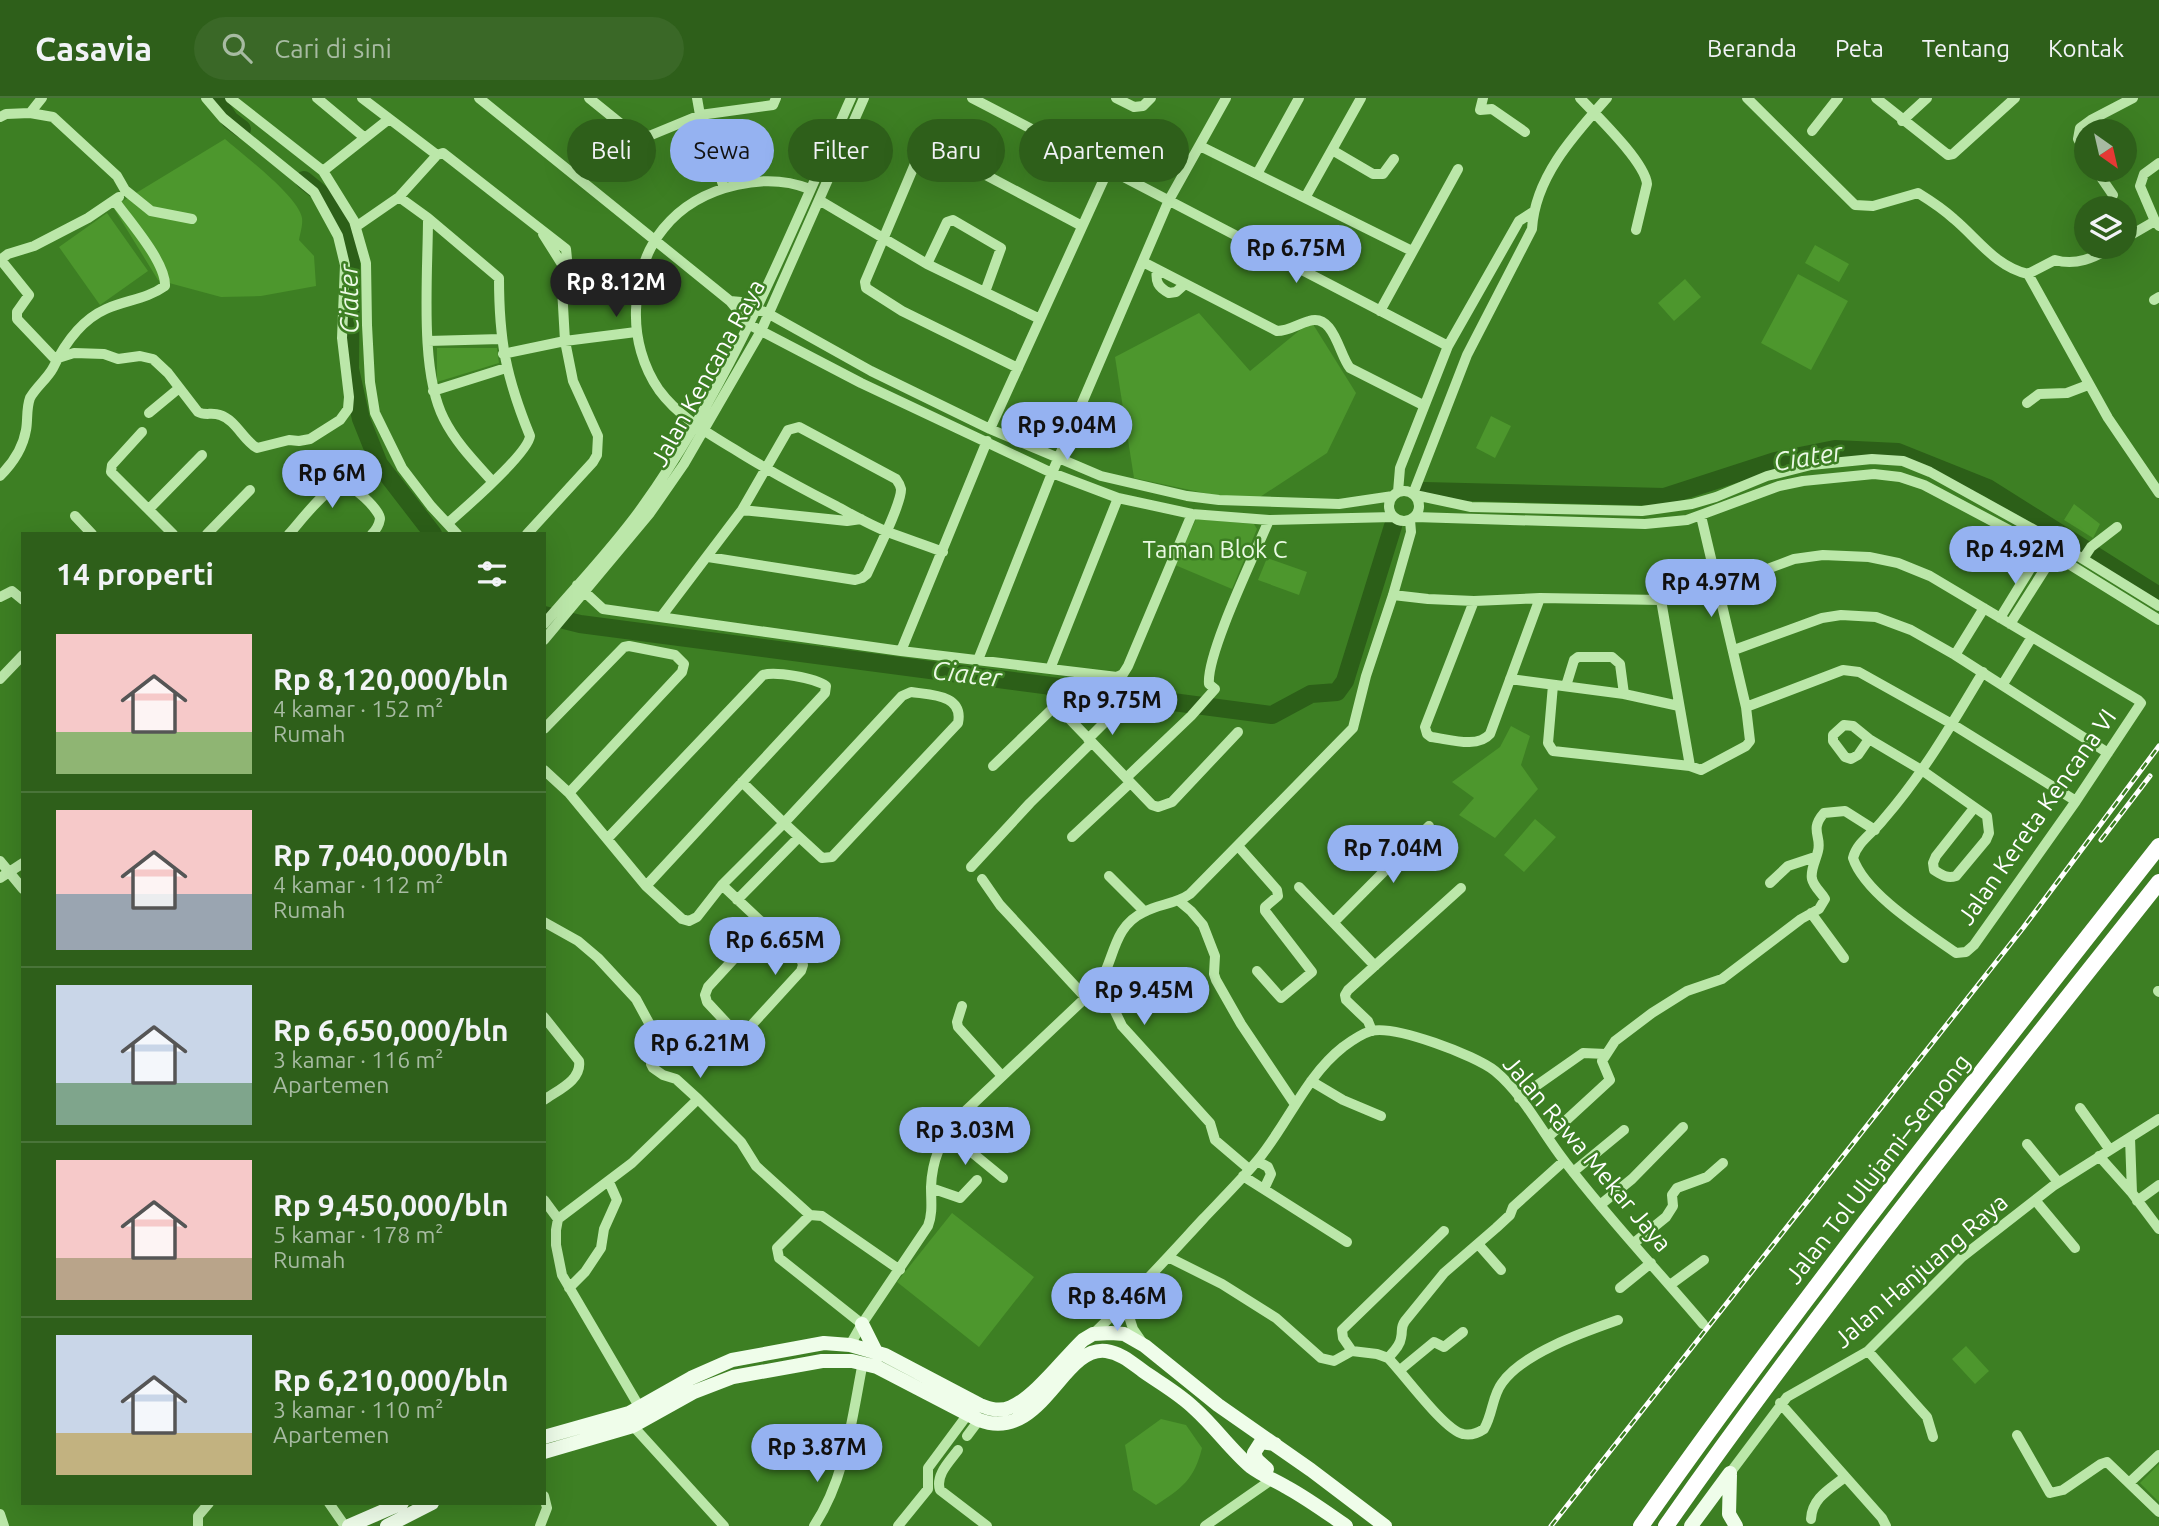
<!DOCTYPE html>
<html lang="id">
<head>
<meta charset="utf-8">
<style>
	:root { --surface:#2e5f1a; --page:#3a6827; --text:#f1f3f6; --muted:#a7bba2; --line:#497439; --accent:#95b2f1 }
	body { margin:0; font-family:Ubuntu,sans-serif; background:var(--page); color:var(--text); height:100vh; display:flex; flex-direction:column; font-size:26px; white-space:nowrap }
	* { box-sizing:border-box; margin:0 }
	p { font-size:23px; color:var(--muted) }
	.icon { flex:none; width:38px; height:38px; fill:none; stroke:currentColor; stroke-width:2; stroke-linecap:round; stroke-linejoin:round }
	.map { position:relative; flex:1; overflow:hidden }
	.details { position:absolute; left:21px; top:434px; width:525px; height:973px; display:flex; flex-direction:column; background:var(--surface); border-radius:0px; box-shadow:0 7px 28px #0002 }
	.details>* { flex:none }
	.top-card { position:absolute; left:567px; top:21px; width:665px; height:63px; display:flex; gap:14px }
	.needle { width:46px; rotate:146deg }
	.tools { position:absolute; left:2074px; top:21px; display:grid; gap:14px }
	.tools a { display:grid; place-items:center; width:63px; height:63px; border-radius:50%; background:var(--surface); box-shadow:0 7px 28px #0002; font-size:35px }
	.price { position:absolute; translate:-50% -60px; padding:0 16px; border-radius:24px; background:var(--accent); color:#111; font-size:23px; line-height:46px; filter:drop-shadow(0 2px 4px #0008) }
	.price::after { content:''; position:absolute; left:50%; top:42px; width:21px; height:16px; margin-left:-10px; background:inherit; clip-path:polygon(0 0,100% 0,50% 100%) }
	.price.selected { background:#222; color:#fff }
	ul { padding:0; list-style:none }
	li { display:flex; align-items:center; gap:21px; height:175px; padding:0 35px }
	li+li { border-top:2px solid var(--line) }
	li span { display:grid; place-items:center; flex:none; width:196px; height:140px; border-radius:0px; color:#555 }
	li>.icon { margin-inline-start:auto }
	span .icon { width:84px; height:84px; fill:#fffc; stroke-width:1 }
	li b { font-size:30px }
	h2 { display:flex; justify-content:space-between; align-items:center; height:84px; padding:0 35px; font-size:30px }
	.chip { padding:0 24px; border-radius:32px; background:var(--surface); box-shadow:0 7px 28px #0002; font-size:24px; line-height:63px }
	.chip.selected { background:var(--accent); color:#111 }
	header { display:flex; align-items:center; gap:42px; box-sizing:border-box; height:98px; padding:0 35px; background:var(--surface); border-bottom:2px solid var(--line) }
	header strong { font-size:33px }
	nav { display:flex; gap:38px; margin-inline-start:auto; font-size:24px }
	.search { width:490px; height:63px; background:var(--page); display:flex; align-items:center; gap:18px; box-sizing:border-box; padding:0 24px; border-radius:38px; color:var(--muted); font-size:26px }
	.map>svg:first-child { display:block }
	.green { fill:#4d972d }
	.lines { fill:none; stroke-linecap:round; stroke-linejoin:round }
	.river { stroke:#2c5f18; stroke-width:18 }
	.minor { stroke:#bbe7a9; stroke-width:10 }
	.major { stroke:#effdea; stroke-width:14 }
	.highway { stroke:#fff; stroke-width:16 }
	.rail-casing { stroke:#fff; stroke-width:5 }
	.rail { stroke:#3d7f23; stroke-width:2.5; stroke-dasharray:8; stroke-linecap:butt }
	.labels { text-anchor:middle; stroke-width:5; stroke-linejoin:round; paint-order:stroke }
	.street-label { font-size:24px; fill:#fff; stroke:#3d7f23 }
	.park-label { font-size:24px; fill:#eafae3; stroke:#3d7f23 }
	.water-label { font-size:26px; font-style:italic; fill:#ebf9e5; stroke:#3d7f23 }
</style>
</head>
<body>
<header>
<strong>Casavia</strong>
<div class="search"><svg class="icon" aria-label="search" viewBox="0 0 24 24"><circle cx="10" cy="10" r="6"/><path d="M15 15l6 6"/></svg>Cari di sini</div>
<nav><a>Beranda</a><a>Peta</a><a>Tentang</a><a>Kontak</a></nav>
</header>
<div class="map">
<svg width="2159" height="1428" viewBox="0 0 2159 1428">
	<rect width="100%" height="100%" fill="#3d7f23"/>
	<!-- green -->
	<path class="green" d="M225 41C242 56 299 99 302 120 303 127 300 136 299 142L314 158 316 188 261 198 221 199 158 182 113 109Z
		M107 115 148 173 100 207 59 149Z
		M1815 147 1849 166 1839 184 1805 165Z
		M1798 176 1848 203 1811 272 1761 245Z
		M1685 181 1701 199 1674 223 1658 205Z
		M1199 215 1250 273 1311 223 1356 295 1327 355 1260 399 1218 398 1134 380 1115 259Z
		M437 250H497L499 265 437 284Z
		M1491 318 1511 328 1495 360 1476 350Z
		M2074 406 2100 426 2093 440 2064 422Z
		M1196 421 1254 426 1257 431 1232 491 1175 467Z
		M1267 460 1307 474 1299 497 1258 482Z
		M1511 628 1530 638 1521 667 1538 691 1495 740 1459 717 1474 700 1452 684 1500 649Z
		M1535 721 1556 739 1524 774 1504 757Z
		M952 1115 1034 1179 979 1249 897 1184Z
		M1966 1248 1989 1273 1975 1286 1952 1261Z
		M1161 1321 1186 1327 1202 1350C1194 1382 1182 1390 1156 1407L1133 1392 1125 1347Z
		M2159 1366V1404L2140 1385Z"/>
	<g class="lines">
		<!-- river -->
		<path class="river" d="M215 0 230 22 242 31
			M304 82 335 107 351 160 350 271 361 321 379 366 433 436
			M1424 393 1664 399 1775 363 1835 351 1898 354 1988 390 2159 498
			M544 517 580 526 1272 617 1311 596 1337 594 1345 583 1393 428"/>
		<!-- minor -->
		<path class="minor" d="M230 0 323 73 354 123 366 165 367 227 370 284 375 315 402 370 431 408 457 436
			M317 0 365 40
			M362 0 437 57 443 55 566 151 567 161 562 190 565 243 573 283 598 338 597 357 593 364 527 436
			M479 0 730 203 750 227 861 285 1052 375 1118 400 1192 416 1269 422 1393 419
			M589 0 626 30 637 36 649 38 700 17 773 7 776 0
			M697 0 700 17 724 90
			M972 0 1448 248
			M1116 0 1134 9 1143 8 1151 0
			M1483 0 1480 12 1492 11 1525 34
			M1580 0C1597 18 1645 64 1647 86L1636 132
			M1747 0 1855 107 1873 108 1918 95C1931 103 1943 111 1954 121 1978 141 1996 169 2028 176L2055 162C2076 168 2094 160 2112 149
			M1876 0 1948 57 1953 56 2015 0
			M30 15 53 19 117 78 125 92 151 113 192 121
			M0 19 6 16 30 15 42 0
			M1902 23 1927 0
			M1812 33 1838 0
			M1200 48 1412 153
			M1332 52 1373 76H1383L1394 61
			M2086 56 2078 41 2080 30 2091 22 2133 0
			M2159 65 2144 76 2140 88 2155 123 2159 128
			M2096 72 2113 97
			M323 73 389 21
			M1257 76 1299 0
			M810 91C787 82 762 81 737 87 674 101 637 148 636 212 635 240 643 269 659 292 678 318 706 334 734 351 767 372 801 390 836 408 853 417 870 427 888 434 906 441 925 447 943 454
			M399 99 428 120 499 180C499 243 506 279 530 338 528 356 464 411 448 425
			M1305 100 1361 0
			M819 102 927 166 1040 221
			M428 120C428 176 419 273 444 321 456 345 475 364 493 384
			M357 128 399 99 437 57
			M543 136 565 171
			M2124 141 2155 123
			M0 161 29 197 17 214V221L55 261 74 255 104 256 118 261 140 258 153 261 168 275 198 314C205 318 212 314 220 317 236 322 243 342 257 350L289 342 299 343 310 341 340 322 348 311 349 299 342 240 345 167 338 138 314 94 223 20 206 0
			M0 162 8 156 34 148 88 120 119 99
			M1143 164 1277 233C1289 233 1298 226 1309 223 1334 215 1339 257 1350 270L1423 307
			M927 166 947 124 953 122 1001 150 985 194
			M1157 171C1155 184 1158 189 1169 195L1176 194 1185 186
			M2028 176 2108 320 2159 395
			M2154 202 2159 199
			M730 203 741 204 769 216 871 273 990 331 1101 378 1187 398 1219 402 1339 406 1393 398
			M1380 213 1458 71
			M428 243 501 241
			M503 256 565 243 636 234
			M1018 270 902 213 866 190 865 184 920 54 933 49 1082 128
			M433 293 506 270
			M2027 305 2039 296 2067 295 2088 287
			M149 315 178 291
			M990 331 1108 72
			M142 334 112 367 111 374 173 436
			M0 378C12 366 23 350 26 332 28 322 26 311 30 300 36 289 47 281 53 270 64 247 81 222 106 211 126 202 147 201 165 188 166 164 129 123 115 103
			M1389 408a15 15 0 1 1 30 0a15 15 0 1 1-30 0Z
			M1398 394 1400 370 1448 248 1519 123 1533 114
			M1413 396 1467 257 1532 131C1535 79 1574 37 1607 0
			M1415 397 1471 409 1642 413 1692 406 1716 399 1767 378 1811 367 1872 361 1903 363 1930 374 2049 440 2159 508
			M149 411 202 357
			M742 412 847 423 861 421
			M75 418 92 436
			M1415 419 1645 426 1687 422 1779 388 1803 383 1874 376 1900 379 1924 387 2043 450 2159 522
			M207 436 250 392
			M289 436C300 424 326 389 341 386 351 384 380 412 380 421 379 427 376 432 372 436
			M2083 461 2091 449 2117 429
			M577 487 603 511 901 553 1117 579 1123 576 1128 568 1192 416
			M1393 497 1428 501 1474 503 1540 500 1661 502 1719 489 1794 461 1823 457 1869 459 1898 465 1930 478 2138 602 2141 605 2076 703 1974 847 1966 854 1956 855C1925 833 1865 796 1853 760 1857 744 1873 735 1883 722 1923 676 1952 626 1983 574
			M0 499 12 493 23 502
			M1661 502 1690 668
			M1474 503 1425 629 1427 636 1431 639C1449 641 1477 651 1490 636L1540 500
			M661 519 742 412 788 332 799 329 896 381C899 385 900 386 901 391 902 405 874 460 867 476L862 480 855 482 708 459
			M2000 520 2046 445
			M544 526C577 487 614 449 643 408 732 283 789 139 851 0
			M2010 526 2057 452
			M544 542 650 415 684 366 761 233 864 0
			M1734 552 1822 520 1841 517 1876 519 1911 532 1955 557 2108 655
			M901 553 987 343
			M1955 557 1984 510
			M978 562 1052 375 1169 102 1226 0
			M1050 571 1118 400
			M0 581 23 557
			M1510 581 1624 596 1679 608
			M2003 586 2032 539
			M1553 587 1548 645 1553 653 1690 668 1701 672 1746 648 1750 643 1746 609 1701 418
			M1566 588 1574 562 1578 559H1612L1620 566 1624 596
			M911 594C930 597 964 596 958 625L832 759 822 760 784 725 902 598Z
			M1746 609 1843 572 1859 574 1952 626 2076 703
			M544 631 624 549 629 548 675 557 684 566 682 574 569 695
			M1088 641 1114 615
			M1869 641 1853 628 1844 627 1833 637V643L1845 659 1851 661 1858 657 1869 641 1923 673 1987 718 1989 735 1986 742 1956 778C1947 781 1942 777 1934 772L1933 765 1936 758 1974 710
			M993 668 1051 612 1056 610 1061 612 1152 707 1158 709 1172 704 1238 634
			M544 672 569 695 646 788 682 821 689 823 697 819 722 787 784 725 742 684
			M1126 680 1191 618 1215 591 1209 586C1206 556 1256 454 1269 422
			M1072 739 1130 685
			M607 741 763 577C775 573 815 580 826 588L825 595 646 788
			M1238 748 1277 792 1278 798 1265 809V813L1312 874 1281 900 1257 873
			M0 763 23 791
			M971 769 1030 705 1091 645
			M1109 778 1144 813
			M0 780 23 765
			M982 781 1000 807 1086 900
			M1770 785 1788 768 1815 759
			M722 787 801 861 803 867 801 873 748 931 742 934 734 933 707 904 705 897 708 889 765 827
			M1299 789 1375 868
			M737 802 799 739
			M1179 803 1191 813 1203 827 1215 858 1214 876 1216 882 1241 926 1294 1005
			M1811 815 1844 860
			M544 824 578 843 598 860 636 901 649 925 653 940 651 966 653 970 663 977 676 981 698 1001 741 1044 756 1068 810 1117 777 1150 779 1160 862 1226
			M1334 824 1429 728
			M1098 888 1112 907 1122 928 1210 1025 1215 1042 1249 1071
			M2158 893 2159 894
			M962 908 957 924 958 929 1002 978
			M544 919 579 963C582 982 558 992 544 1002
			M1372 933 1368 923 1346 902 1345 897 1348 892 1461 790
			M1311 983 1343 1002 1381 1018
			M1519 1000 1583 955 1606 956
			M2080 1010 2110 1052
			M947 1034 1003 1080
			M1548 1039 1610 982 1602 963 1615 943 1652 915 1687 893 1722 881 1801 821 1819 811 1825 801C1821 794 1814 789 1812 781 1810 772 1816 762 1818 753 1822 738 1809 732 1824 715L1845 713 1875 732
			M2130 1040 2132 1095
			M2027 1046 2058 1084
			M2099 1058 2132 1095 2159 1131
			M1257 1063 1268 1069 1271 1076 1264 1091
			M1573 1074 1624 1032
			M1243 1078 1347 1144
			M931 1090 960 1100 977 1082
			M544 1102 558 1121
			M2035 1102 2075 1150
			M2137 1103 2159 1087
			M1600 1107 1632 1081 1683 1029
			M810 1117 822 1118 900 1172
			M1634 1145 1666 1119 1673 1108 1672 1097 1677 1090 1707 1079 1723 1065
			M1478 1146 1501 1172
			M1168 1159 1222 1186 1276 1220 1321 1260 1334 1263 1352 1253 1377 1256 1388 1260C1404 1276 1444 1332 1463 1336 1471 1338 1478 1335 1484 1331 1493 1316 1492 1298 1502 1285 1523 1255 1584 1234 1618 1222
			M1670 1187 1704 1162
			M569 1190 585 1174 601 1150 604 1131 617 1102 609 1084
			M1620 1190 1651 1165
			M1125 1206 1133 1231 1142 1244
			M1093 1236C1132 1199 1167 1160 1203 1121 1221 1102 1240 1083 1257 1063 1288 1026 1305 979 1343 949 1351 943 1361 936 1371 933 1395 927 1475 957 1495 973 1525 998 1542 1035 1566 1065 1609 1121 1658 1173 1703 1226
			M850 1247 862 1226 928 1128C933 1115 931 1103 931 1089 932 1062 941 1042 957 1021L1098 888C1115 862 1112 829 1144 814 1159 806 1176 806 1190 796L1353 630 1366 578 1393 497 1411 434 1410 422
			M1352 1253 1343 1240 1342 1232 1444 1133
			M1868 1253 1927 1319 1933 1339
			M1388 1260C1393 1254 1400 1248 1401 1240 1403 1232 1400 1230 1405 1223L1444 1175 1496 1130 1510 1117 1513 1109 1564 1063
			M1400 1272 1434 1244 1444 1249 1463 1234
			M1780 1305 1882 1420 1886 1428
			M640 1310 562 1177 556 1147V1132L558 1121 632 1065 698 1001
			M633 1328 724 1428
			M2017 1337 2050 1395 2063 1392 2101 1366 2107 1364 2159 1414
			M967 1338 979 1322
			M958 1352C950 1363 935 1377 940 1392L987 1428
			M1730 1375 1787 1299 1868 1253 1962 1159 2053 1088 2159 1021
			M2129 1385 2159 1357
			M329 1405 345 1428
			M0 1416 4 1428
			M1811 1421C1812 1400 1830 1391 1845 1379
			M198 1428V1418L209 1405
			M540 1428 547 1410 544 1398
			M814 1428C846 1380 852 1319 863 1264
			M898 1428 928 1391V1370L968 1316
			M1205 1428 1271 1382"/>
		<!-- major -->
		<path class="major" d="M862 1226 876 1254
			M544 1339 629 1315 691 1280 732 1262 824 1245 850 1247 885 1257 980 1307C990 1311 1000 1314 1011 1309 1034 1300 1064 1260 1083 1242L1093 1236 1111 1235 1124 1236 1145 1248 1218 1307 1311 1372 1385 1428
			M544 1354 633 1328 694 1294 733 1279 822 1263H852L877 1269 979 1322C1042 1346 1062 1247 1106 1253 1121 1255 1132 1265 1143 1273 1160 1285 1180 1296 1195 1311 1215 1329 1231 1352 1251 1369 1263 1378 1275 1382 1288 1390 1308 1401 1327 1415 1346 1428
			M1267 1371 1257 1362 1254 1355 1261 1344 1275 1346
			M1730 1377 1729 1416 1736 1428
			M349 1428 402 1405
			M387 1428 432 1405
			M1691 1428 1730 1375"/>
		<!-- highway -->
		<path class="highway" d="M1641 1428C1805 1195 1983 972 2159 748
			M1666 1428C1821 1207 1991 996 2159 784"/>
		<!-- rail casing -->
		<g class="rail-casing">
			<path id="rail" d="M2101 742 2150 678
				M1551 1428 2023 830 2159 648"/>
		</g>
		<!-- rail -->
		<use href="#rail" class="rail"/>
	</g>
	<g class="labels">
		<!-- street labels -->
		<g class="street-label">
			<text transform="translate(708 275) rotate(-61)" y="8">Jalan Kencana Raya</text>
			<text transform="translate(2037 719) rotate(-55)" y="8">Jalan Kereta Kencana VI</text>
			<text transform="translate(1587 1056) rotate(50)" y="8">Jalan Rawa Mekar Jaya</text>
			<text transform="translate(1878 1071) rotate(-52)" y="8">Jalan Tol Ulujami–Serpong</text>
			<text transform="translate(1921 1173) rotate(-41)" y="8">Jalan Hanjuang Raya</text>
		</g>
		<!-- park labels -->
		<g class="park-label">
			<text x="1215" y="460">Taman Blok C</text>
		</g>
		<!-- water labels -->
		<g class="water-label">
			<text transform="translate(349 201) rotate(-91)" y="9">Ciater</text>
			<text transform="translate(1808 359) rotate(-9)" y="9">Ciater</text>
			<text transform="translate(967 576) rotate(7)" y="9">Ciater</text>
		</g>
	</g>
</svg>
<div class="tools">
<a><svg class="needle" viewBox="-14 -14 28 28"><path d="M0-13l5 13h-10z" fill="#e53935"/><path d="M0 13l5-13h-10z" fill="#a7bba2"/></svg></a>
<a><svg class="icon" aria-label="layers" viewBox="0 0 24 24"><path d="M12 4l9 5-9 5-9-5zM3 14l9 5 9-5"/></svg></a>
</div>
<b class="price" style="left:1296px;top:187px">Rp 6.75M</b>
<b class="price selected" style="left:616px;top:221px">Rp 8.12M</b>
<b class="price" style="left:1067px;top:364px">Rp 9.04M</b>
<b class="price" style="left:332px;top:412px">Rp 6M</b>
<b class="price" style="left:2015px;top:488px">Rp 4.92M</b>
<b class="price" style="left:1711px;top:521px">Rp 4.97M</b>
<b class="price" style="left:1112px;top:639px">Rp 9.75M</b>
<b class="price" style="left:1393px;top:787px">Rp 7.04M</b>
<b class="price" style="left:775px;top:879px">Rp 6.65M</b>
<b class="price" style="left:1144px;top:929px">Rp 9.45M</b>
<b class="price" style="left:700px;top:982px">Rp 6.21M</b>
<b class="price" style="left:965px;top:1069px">Rp 3.03M</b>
<b class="price" style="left:1117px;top:1235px">Rp 8.46M</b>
<b class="price" style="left:817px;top:1386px">Rp 3.87M</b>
<div class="top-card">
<a class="chip">Beli</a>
<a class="chip selected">Sewa</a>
<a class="chip">Filter</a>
<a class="chip">Baru</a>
<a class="chip">Apartemen</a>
</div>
<section class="details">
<h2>14 properti<svg class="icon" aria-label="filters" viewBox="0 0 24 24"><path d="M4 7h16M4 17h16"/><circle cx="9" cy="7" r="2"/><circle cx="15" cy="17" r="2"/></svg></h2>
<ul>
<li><span style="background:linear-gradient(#f6c9c9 70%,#8fb573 0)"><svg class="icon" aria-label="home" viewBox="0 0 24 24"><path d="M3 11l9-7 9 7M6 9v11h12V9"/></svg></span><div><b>Rp 8,120,000/bln</b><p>4 kamar · 152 m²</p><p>Rumah</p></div></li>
<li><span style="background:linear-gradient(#f6c9c9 60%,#9aa5b1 0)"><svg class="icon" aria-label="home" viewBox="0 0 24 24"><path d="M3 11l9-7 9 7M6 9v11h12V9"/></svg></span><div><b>Rp 7,040,000/bln</b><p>4 kamar · 112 m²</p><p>Rumah</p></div></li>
<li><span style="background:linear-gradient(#c9d6e8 70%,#7fa58c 0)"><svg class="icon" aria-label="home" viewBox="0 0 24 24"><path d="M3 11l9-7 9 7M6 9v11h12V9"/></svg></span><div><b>Rp 6,650,000/bln</b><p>3 kamar · 116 m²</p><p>Apartemen</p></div></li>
<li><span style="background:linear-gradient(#f6c9c9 70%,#b9a48a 0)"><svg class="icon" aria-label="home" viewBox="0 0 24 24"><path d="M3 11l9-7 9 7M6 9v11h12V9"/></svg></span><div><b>Rp 9,450,000/bln</b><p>5 kamar · 178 m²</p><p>Rumah</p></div></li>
<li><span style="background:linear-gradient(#c9d6e8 70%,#c2b280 0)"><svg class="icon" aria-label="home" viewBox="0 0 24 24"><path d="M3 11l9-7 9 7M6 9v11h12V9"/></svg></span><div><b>Rp 6,210,000/bln</b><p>3 kamar · 110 m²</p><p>Apartemen</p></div></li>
</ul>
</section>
</div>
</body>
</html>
